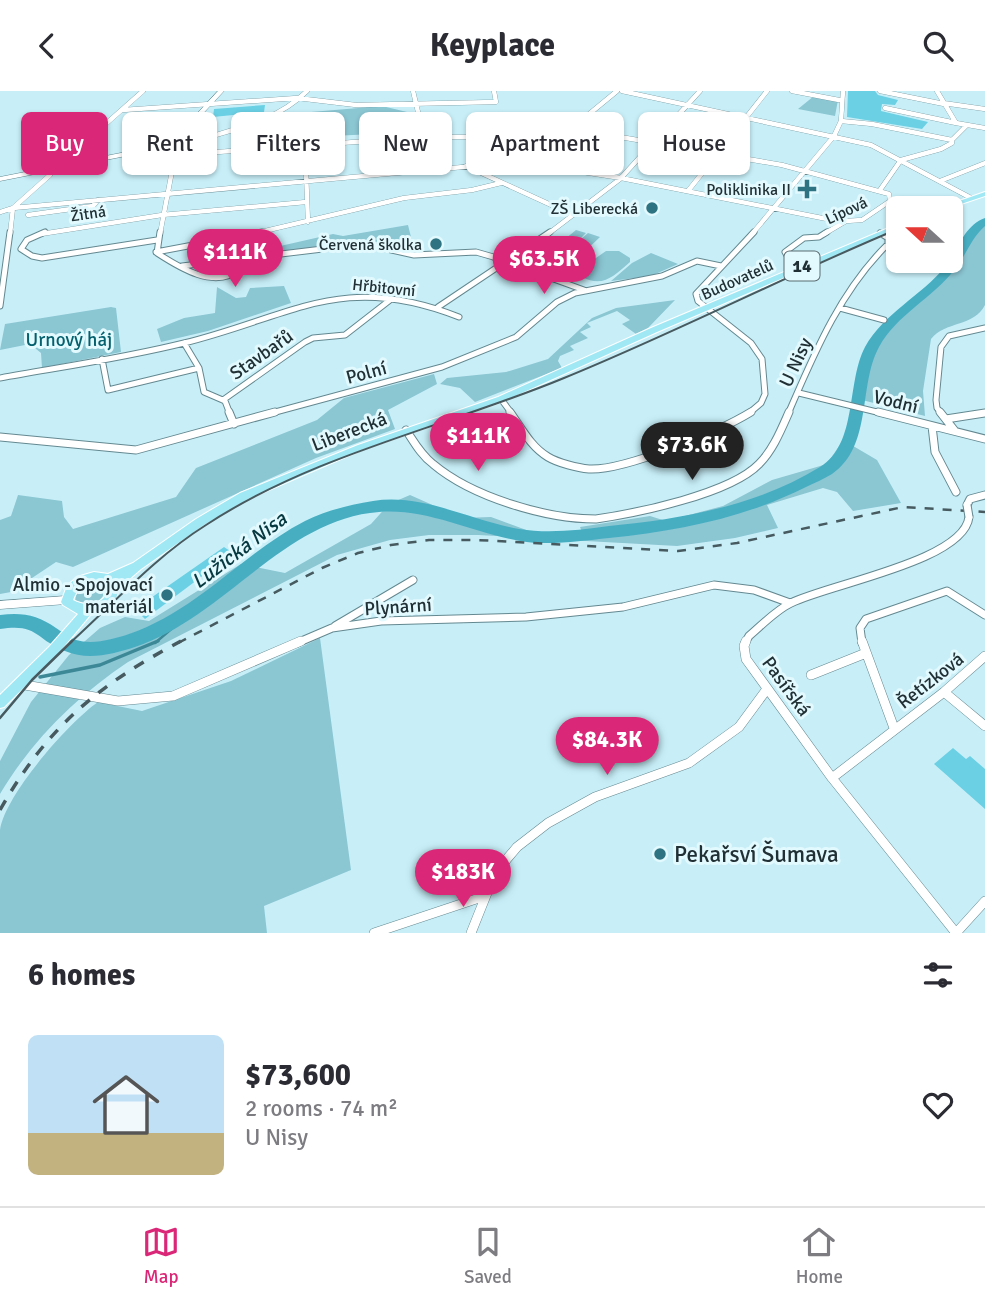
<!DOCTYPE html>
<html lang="en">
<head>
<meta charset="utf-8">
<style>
	:root { --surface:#fff; --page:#f7f7f7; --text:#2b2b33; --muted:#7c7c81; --line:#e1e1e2; --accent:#db2777 }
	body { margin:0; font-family:Signika,sans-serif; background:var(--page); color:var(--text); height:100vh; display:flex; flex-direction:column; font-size:26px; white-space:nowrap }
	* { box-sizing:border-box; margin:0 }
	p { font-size:23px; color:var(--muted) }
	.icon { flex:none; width:38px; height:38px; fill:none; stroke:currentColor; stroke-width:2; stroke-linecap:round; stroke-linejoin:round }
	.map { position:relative; height:842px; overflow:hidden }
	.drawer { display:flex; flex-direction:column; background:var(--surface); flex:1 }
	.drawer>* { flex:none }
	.top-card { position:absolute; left:21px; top:21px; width:943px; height:63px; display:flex; gap:14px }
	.needle { width:46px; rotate:291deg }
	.controls { position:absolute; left:886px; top:105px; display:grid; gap:14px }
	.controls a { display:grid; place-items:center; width:77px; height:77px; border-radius:10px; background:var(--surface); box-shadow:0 2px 5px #0004; font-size:35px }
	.price { position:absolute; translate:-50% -60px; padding:0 16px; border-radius:24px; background:var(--accent); color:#fff; font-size:23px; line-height:46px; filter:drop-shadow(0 2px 4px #0008) }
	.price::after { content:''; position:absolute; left:50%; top:42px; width:21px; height:16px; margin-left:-10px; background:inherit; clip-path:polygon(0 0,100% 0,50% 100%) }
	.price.active { background:#222; color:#fff }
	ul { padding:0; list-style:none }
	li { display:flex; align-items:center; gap:21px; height:175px; padding:0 28px }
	li span { display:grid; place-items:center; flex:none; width:196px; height:140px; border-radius:10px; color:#555 }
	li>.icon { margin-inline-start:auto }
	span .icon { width:84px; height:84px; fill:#fffc; stroke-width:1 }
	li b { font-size:30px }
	h2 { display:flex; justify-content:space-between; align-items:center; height:84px; padding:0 28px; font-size:30px }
	.tag { padding:0 24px; border-radius:10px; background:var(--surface); box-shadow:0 2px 5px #0004; font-size:24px; line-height:63px }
	.tag.active { background:var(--accent); color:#fff }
	header { display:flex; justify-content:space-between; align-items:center; height:91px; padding:0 28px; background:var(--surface); font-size:32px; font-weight:700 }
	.tabs { display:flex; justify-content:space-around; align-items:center; height:98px; border-top:2px solid var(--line); background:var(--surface); font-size:19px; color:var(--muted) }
	.tabs a { display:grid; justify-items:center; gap:4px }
	.tabs .active { color:var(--accent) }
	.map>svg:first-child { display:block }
	.green { fill:#8bc6d3 }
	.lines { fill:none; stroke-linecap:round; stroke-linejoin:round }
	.stream-far1 { stroke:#3c8897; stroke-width:2.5 }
	.stream { stroke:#3c8897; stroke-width:3.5 }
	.river { fill:#47aec2; fill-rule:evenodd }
	.building { fill:#6bd0e4 }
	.street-far3-casing { stroke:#648890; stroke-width:5 }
	.street-far2-casing { stroke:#648890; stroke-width:7 }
	.street-far1-casing { stroke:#648890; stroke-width:9 }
	.street-casing { stroke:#648890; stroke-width:10 }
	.secondary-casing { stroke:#648890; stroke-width:1 }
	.primary-casing { stroke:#fff; stroke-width:2 }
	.street-far3 { stroke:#fff; stroke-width:4.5 }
	.street-far2 { stroke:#fff; stroke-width:5 }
	.street-far1 { stroke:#fff; stroke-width:7 }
	.street { stroke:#fff; stroke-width:9 }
	.secondary { fill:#fff; fill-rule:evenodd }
	.primary { fill:#a1e8f5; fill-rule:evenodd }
	.tram-far1 { stroke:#465a5f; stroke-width:2 }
	.tram { stroke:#465a5f; stroke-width:2.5 }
	.rail-far1 { stroke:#465a5f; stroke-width:2.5; stroke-dasharray:9 9; stroke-linecap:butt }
	.rail { stroke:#465a5f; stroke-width:3.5; stroke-dasharray:11 11; stroke-linecap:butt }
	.street-bridge-casing { stroke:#648890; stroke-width:9; stroke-linecap:butt }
	.street-bridge { stroke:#fff; stroke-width:7 }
	.poi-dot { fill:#2d7381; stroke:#e2f9fe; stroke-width:2.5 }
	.labels { text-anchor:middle; stroke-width:6; stroke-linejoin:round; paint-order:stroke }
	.far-poi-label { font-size:16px; fill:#213034; stroke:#e2f9fe; text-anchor:end }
	.far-street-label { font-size:16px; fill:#213034; stroke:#e2f9fe }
	.shield { fill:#e2f9fe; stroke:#5b6c71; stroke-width:2 }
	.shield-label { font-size:18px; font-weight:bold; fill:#213034 }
	.park-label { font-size:19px; fill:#05606e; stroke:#e2f9fe }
	.street-label { font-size:19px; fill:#213034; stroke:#e2f9fe }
	.poi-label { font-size:19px; fill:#213034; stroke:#e2f9fe; text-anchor:end }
	.water-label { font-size:21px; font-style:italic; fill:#063840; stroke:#e2f9fe }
	.near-poi-label { font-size:23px; fill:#213034; stroke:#e2f9fe; text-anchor:start }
</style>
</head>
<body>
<header><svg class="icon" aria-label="back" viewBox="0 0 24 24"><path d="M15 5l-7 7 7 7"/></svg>Keyplace<svg class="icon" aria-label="search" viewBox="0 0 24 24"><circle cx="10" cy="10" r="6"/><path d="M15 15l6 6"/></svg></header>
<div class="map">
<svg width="985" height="842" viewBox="0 0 985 842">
	<rect width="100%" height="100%" fill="#c8eff8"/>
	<!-- green -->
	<path class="green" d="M814 5 838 9 835 25 798 18Z
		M382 15 407 21 408 24 397 36 373 43 313 46 311 21Z
		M985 132V214C974 236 945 230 931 248L923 300 925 325 862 309C865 294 867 275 873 261 890 227 927 209 951 180 964 165 970 146 985 132Z
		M408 134 415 162 387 152 367 151 237 165 333 143 343 145Z
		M576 139 586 142 575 153 588 142 600 146 573 172 547 163Z
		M606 160H619L630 167V171C614 185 603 197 582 186L580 178Z
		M651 162 678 173 651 185 611 190 632 172Z
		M284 195 291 212 208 240 161 251 157 238 184 227 215 222 217 196 236 207 246 206 250 197Z
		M675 209 648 237 636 243 622 233 630 229 617 220 587 232 591 236 580 241 588 247 570 255 574 259 560 265 558 270 562 277 475 311 460 297 440 293 447 287 506 281 548 268 592 227 616 217Z
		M111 216 116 217 121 261 42 277 41 262 30 253 0 259 5 233Z
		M434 283 437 293 388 319 395 338 316 367 73 476 56 471 11 501 0 503V429L11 425 18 404 62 410 64 426 73 438 176 406 196 377 317 329 344 307Z
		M843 349 877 369 901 412 853 420 837 401 823 397 767 414 778 437 735 447 677 455 478 444H429L390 449 337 464 128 571C76 606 32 649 0 703V670L31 611 69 564 100 537 125 526 149 530 241 473 285 482 371 433 389 413 410 404 462 427 491 426 540 444 582 441 580 436 650 425 666 430 723 415 772 389 827 373Z
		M94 489 105 494C107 512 88 516 75 510L78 495Z
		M320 547 351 779 264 815 267 842H0C0 811 0 768 0 739 5 704 69 631 98 611L142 620 231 590Z"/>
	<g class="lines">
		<!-- stream-far1 -->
		<path class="stream-far1" d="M155 552 190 522"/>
		<!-- stream -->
		<path class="stream" d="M40 586 100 574 158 550"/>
		<!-- river -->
		<path class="river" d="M985 127V135C971 147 966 165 954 179 933 207 896 224 879 256 858 294 873 355 832 383 824 388 814 392 806 396 744 427 678 440 609 447 580 450 549 455 520 450 473 442 427 417 379 421 284 428 225 526 135 556 113 563 88 570 65 560 35 548 38 532 0 538V524C22 521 38 524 56 537 62 541 69 547 76 549 93 554 114 548 129 543 197 520 243 462 305 430 327 419 350 414 373 410 422 402 472 430 519 438 549 443 579 439 609 435 682 428 756 415 820 376 858 353 846 292 865 256 884 222 921 205 945 176 958 160 963 135 985 127Z"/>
	</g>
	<!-- building -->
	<path class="building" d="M848 0H875L878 4 898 9 895 14 882 13 881 20 928 31 922 38 847 26Z
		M265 14 264 21 213 26 214 18Z
		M224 456 233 462 145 528 135 518Z
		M953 657 966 668 970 665 985 678V718L934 673Z"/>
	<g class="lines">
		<!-- street-far3 casing -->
		<g class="street-far3-casing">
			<path id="street-far3" d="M413 0 424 46 415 64 429 68
				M622 0 871 54 971 107
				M792 0 839 9
				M880 0 944 13
				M937 0 956 32 985 37
				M943 12 985 18
				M885 17 956 32
				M123 19 297 7 356 14 496 11 494 0
				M841 30 872 33 952 49 966 35
				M187 53C230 38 274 33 307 0
				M305 55 308 131
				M175 64 424 46H513L574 38 782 74 889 103 890 110 862 129 846 130 824 143
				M532 70 617 0
				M466 75 573 124
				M56 77 143 0
				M940 90 985 72
				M880 99 901 69 941 58 952 52V49
				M688 100 767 0
				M0 121 13 117 518 71 621 87 827 128
				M28 124 93 115 98 109
				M10 143 13 117 50 84
				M41 143 162 124 306 111
				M160 143 176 59
				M252 143 404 107 472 99 501 92
				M548 143 620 88 700 0
				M752 143 834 45 841 30 843 0"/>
		</g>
		<!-- street-far2 casing -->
		<g class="street-far2-casing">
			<path id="street-far2" d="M45 141 27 149 21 158 32 165 42 167 157 149
				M160 141 157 162C180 177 215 199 240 178L239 170
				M156 161 262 141
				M493 166 584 199
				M182 175 364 153 414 164 476 161 497 167
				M795 178 785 161 804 147 819 146 827 141
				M0 215 10 141
				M438 216 550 141
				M840 217 884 229
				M184 252 199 277 204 301 225 310 230 323
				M102 268 108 299 199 277
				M0 287C61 276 124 267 184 252 293 225 342 180 459 226
				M799 302 885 323
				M501 308 512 323
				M223 309 305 251 313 247 345 244 390 209
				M268 323 442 276 516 246 557 211 575 202 662 185 697 170 721 175
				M748 323 761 312 765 303 762 268 751 252 698 210 696 203 754 141
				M788 323C814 263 840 200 888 153V147L880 142
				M942 323 937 317 936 309 941 256 949 245 985 237
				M977 323 985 322"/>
		</g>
		<!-- street-far1 casing -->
		<g class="street-far1-casing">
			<path id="street-far1" d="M229 321 234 333
				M510 321C522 338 531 356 548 366 558 372 578 377 589 378 624 380 720 340 751 321
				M878 321 985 348
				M940 321 955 340
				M946 328 985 322
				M932 335 935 361 956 401
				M406 339C414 351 421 364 433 373 472 406 546 428 596 428 637 422 730 403 759 373 773 359 781 339 789 321
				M0 346 136 359 275 321
				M967 414 970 408 985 404
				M335 535 413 489
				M297 552 332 537 381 530 526 526 623 516 714 494 754 499 790 512
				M745 552 749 545C762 534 776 519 791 512 829 493 964 470 969 426
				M862 552 860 537 866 528 947 500 985 524"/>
		</g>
		<!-- street casing -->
		<g class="street-casing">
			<path id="street" d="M746 550 744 555 746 568 832 687 956 842
				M862 550 894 637
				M811 584 866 562
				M19 593 118 610 173 605 301 550
				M944 601 985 635
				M832 687 944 601 985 565
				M374 842 485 805
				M471 842 495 782 517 756 548 732 595 706 689 672 739 636 767 598
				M956 842 985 810"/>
		</g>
		<!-- secondary casing -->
		<g class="secondary-casing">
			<path id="secondary" d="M218 0H224L183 44 190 50 187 55 174 59 166 57 0 90V86L161 54 163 50 165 49 168 51 167 53 174 55 183 53 184 50 179 47 172 50 169 48 178 43Z
				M66 505 70 506 71 509 70 512 66 513 0 518V510Z"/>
		</g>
		<!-- primary casing -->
		<g class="primary-casing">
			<path id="primary" d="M985 101V105L949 117H939Z
				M898 133V138L657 241 504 310 364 358 248 408 204 434 141 478 119 497 116 508 110 514 98 521 91 523 57 564 4 616 0 617V604L49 556 78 523 63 514 61 511 67 495 77 486 94 481 108 483 133 472 196 428 240 402 358 354 498 306 651 237ZM94 489 112 490C109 494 109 498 107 502 100 516 84 515 73 509 77 498 83 493 94 489Z"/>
		</g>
		<!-- street-far3 -->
		<use href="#street-far3" class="street-far3"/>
		<!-- street-far2 -->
		<use href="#street-far2" class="street-far2"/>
		<!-- street-far1 -->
		<use href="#street-far1" class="street-far1"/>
		<!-- street -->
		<use href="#street" class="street"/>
		<!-- secondary -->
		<use href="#secondary" class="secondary"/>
		<!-- primary -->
		<use href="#primary" class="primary"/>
		<!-- tram-far1 -->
		<path class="tram-far1" d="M70 552C114 512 155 466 206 434 314 363 446 336 564 287 677 241 785 185 898 138"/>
		<!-- tram -->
		<path class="tram" d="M0 627 32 589 72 550"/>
		<!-- rail-far1 -->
		<path class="rail-far1" d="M178 552 322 477 358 462 391 454 429 449H477L678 460 737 452 903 416 985 421"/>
		<!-- rail -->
		<path class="rail" d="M0 719C47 636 98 594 181 550"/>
		<!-- street-bridge casing -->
		<g class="street-bridge-casing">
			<path id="street-bridge" d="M967 414 969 426"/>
		</g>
		<!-- street-bridge -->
		<use href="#street-bridge" class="street-bridge"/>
	</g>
	<!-- markers -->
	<g class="poi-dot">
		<path d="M803.5 87.5h7v7h7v7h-7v7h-7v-7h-7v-7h7z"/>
		<circle cx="652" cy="117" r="7"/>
		<circle cx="436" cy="153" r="7"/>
		<circle cx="167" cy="504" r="7"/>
		<circle cx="660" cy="763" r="7"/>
	</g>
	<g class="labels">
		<!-- far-poi labels -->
		<g class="far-poi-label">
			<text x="791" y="104">Poliklinika II</text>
			<text x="638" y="123">ZŠ Liberecká</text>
			<text x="422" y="159">Červená školka</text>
		</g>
		<!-- far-street labels -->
		<g class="far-street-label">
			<text transform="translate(846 119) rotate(-25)" y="6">Lípová</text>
			<text transform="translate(88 122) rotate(-8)" y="6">Žitná</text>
			<text transform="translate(737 188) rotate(-24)" y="6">Budovatelů</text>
			<text transform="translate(384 196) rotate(6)" y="6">Hřbitovní</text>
		</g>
		<!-- shield labels -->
		<rect class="shield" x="784.5" y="160.5" width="35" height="29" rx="5"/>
		<g class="shield-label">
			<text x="802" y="181">14</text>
		</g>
		<!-- park labels -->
		<g class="park-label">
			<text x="69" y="255">Urnový háj</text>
		</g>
		<!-- street labels -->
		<g class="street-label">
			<text transform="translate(261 263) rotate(-35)" y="7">Stavbařů</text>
			<text transform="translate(795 271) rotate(-65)" y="7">U Nisy</text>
			<text transform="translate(366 281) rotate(-15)" y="7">Polní</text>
			<text transform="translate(896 310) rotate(14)" y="7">Vodní</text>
			<text transform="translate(349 340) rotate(-21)" y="7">Liberecká</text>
			<text transform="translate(398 515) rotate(-4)" y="7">Plynární</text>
			<text transform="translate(930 589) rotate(-38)" y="7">Řetízková</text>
			<text transform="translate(787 595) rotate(54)" y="7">Pasířská</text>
		</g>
		<!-- poi labels -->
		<g class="poi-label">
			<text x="153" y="500">Almio - Spojovací<tspan x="153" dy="22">materiál</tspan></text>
		</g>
		<!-- water labels -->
		<g class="water-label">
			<text transform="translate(239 459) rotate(-37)" y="7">Lužická Nisa</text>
		</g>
		<!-- near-poi labels -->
		<g class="near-poi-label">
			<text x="674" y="771">Pekařsví Šumava</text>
		</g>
	</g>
</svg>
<div class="controls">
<a><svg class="needle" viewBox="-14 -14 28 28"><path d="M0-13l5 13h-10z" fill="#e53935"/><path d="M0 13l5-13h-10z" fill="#7c7c81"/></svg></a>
</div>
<b class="price" style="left:235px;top:198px">$111K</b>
<b class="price" style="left:544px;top:205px">$63.5K</b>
<b class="price" style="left:478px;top:382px">$111K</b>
<b class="price active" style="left:692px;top:391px">$73.6K</b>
<b class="price" style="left:607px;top:686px">$84.3K</b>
<b class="price" style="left:463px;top:818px">$183K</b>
<div class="top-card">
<a class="tag active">Buy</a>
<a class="tag">Rent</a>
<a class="tag">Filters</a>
<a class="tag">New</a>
<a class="tag">Apartment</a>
<a class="tag">House</a>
</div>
</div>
<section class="drawer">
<h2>6 homes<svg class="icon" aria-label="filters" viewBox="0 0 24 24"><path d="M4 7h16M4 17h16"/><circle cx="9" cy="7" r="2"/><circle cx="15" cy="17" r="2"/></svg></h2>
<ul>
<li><span style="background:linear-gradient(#bfe0f5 70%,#c2b280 0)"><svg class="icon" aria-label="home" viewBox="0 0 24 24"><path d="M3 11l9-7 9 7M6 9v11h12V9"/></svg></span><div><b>$73,600</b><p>2 rooms · 74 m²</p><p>U Nisy</p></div><svg class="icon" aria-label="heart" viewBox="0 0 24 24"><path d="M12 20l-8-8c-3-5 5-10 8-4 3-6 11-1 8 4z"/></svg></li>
</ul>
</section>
<nav class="tabs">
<a class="active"><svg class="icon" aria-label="map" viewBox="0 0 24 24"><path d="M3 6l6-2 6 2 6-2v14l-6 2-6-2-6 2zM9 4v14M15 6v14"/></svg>Map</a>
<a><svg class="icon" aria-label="saved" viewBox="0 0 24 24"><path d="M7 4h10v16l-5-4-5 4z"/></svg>Saved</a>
<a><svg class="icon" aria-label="home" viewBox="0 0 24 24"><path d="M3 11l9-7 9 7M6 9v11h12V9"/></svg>Home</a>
</nav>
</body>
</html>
